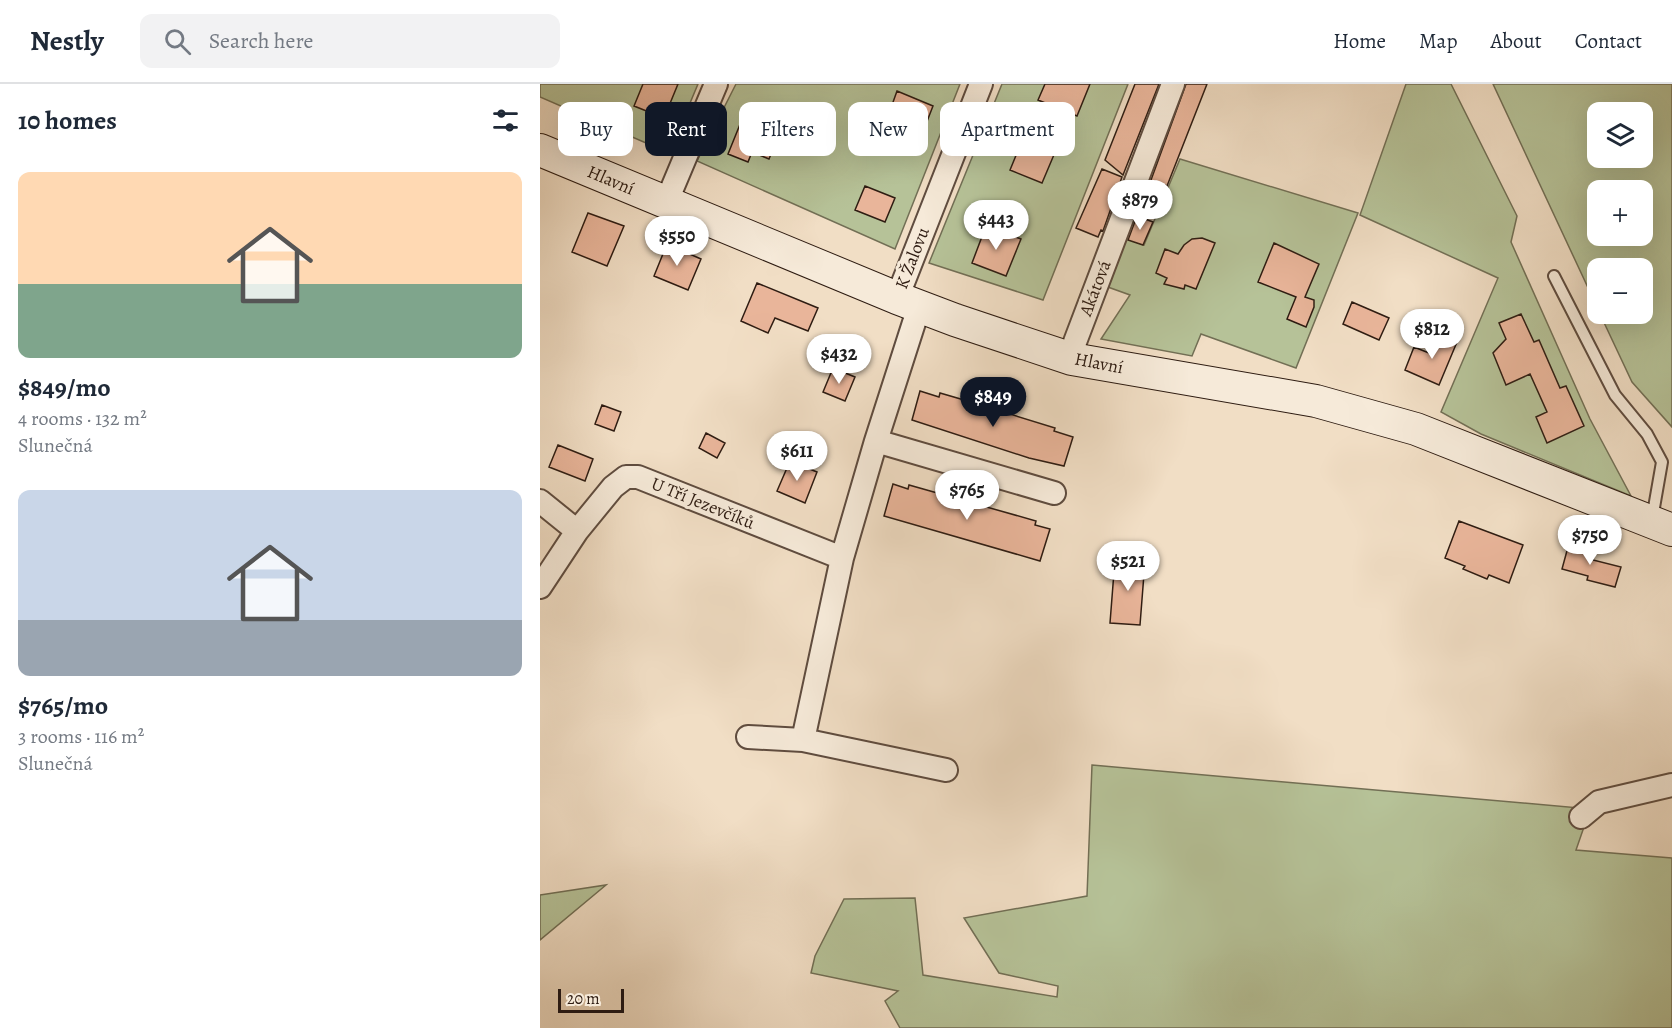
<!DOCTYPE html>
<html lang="en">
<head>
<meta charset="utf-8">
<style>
	:root { --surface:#fff; --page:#f2f2f3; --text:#1f2937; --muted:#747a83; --line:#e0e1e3; --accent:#111827 }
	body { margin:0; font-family:Alegreya,serif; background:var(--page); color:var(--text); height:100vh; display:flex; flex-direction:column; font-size:22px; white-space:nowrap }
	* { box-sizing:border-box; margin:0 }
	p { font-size:20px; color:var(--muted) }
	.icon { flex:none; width:33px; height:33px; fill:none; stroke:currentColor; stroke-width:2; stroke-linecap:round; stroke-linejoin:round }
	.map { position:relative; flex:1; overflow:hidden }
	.side { display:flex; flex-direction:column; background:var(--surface); width:540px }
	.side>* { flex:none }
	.hud { position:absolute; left:18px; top:18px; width:570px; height:54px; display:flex; gap:12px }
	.fabs { position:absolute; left:1047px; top:18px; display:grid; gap:12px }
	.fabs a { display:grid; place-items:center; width:66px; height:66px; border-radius:12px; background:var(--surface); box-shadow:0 6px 24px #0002; font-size:30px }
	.scale { position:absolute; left:18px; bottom:15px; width:66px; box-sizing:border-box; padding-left:6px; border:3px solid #2e1c12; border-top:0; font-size:16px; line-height:21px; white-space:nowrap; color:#2e1c12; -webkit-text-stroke:4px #f6ead9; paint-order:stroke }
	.price { position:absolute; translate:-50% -51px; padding:0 14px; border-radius:21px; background:#fff; color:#222; font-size:20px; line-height:39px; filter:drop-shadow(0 2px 3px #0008) }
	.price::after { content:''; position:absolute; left:50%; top:36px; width:18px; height:14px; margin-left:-9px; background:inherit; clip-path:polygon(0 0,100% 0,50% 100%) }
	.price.on { background:var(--accent); color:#fff }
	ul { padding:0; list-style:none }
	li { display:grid; align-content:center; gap:12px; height:318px; padding:0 18px }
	li span { display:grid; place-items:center; height:186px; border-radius:12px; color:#555 }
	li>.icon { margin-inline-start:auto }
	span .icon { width:108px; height:108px; fill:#fffc; stroke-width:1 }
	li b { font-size:26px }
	h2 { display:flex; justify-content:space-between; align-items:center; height:72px; padding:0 18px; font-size:26px }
	.chip { padding:0 21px; border-radius:12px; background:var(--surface); box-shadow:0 6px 24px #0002; font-size:21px; line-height:54px }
	.chip.on { background:var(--accent); color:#fff }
	header { display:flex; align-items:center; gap:36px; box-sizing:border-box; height:84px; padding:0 30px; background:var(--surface); border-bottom:2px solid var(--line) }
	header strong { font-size:28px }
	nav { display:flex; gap:33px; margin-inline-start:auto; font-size:21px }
	.search { width:420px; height:54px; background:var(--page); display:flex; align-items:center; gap:15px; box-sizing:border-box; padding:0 21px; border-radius:12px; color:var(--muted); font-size:22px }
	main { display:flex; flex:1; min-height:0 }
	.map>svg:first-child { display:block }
	.green { fill:#b6c298; stroke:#726f55; stroke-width:1.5; fill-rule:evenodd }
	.building { fill:#e9b59a; stroke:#2e1c12; stroke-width:1.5 }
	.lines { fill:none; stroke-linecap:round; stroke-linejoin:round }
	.lane-casing { stroke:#5f4c3f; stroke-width:14 }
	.street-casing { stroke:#5f4c3f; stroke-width:26 }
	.secondary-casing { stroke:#2e1c12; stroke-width:34 }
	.lane { stroke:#f6ead9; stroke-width:10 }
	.street { stroke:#f6ead9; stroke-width:22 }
	.secondary { stroke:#f6ead9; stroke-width:32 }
	.labels { text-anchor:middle; stroke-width:6; stroke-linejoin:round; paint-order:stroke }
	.street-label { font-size:18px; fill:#2e1c12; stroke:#f6ead9 }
</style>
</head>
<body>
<header>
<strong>Nestly</strong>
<div class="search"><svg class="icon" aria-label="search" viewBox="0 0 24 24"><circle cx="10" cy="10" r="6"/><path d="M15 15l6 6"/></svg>Search here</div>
<nav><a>Home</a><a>Map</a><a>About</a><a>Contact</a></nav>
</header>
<main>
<section class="side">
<h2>10 homes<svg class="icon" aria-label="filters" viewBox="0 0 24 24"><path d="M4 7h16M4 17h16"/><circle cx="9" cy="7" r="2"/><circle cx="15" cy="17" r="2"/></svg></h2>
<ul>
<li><span style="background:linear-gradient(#ffd9b3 60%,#7fa58c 0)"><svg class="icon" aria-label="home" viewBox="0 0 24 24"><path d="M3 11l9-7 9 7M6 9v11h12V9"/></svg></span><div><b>$849/mo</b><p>4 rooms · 132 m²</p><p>Slunečná</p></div></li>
<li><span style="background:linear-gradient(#c9d6e8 70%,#9aa5b1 0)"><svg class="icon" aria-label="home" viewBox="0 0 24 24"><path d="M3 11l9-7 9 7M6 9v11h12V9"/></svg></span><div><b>$765/mo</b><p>3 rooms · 116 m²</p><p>Slunečná</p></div></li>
</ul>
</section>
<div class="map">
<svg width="1132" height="944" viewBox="0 0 1132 944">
	<rect width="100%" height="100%" fill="#f1dec5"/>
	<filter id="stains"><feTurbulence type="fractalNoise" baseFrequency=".00333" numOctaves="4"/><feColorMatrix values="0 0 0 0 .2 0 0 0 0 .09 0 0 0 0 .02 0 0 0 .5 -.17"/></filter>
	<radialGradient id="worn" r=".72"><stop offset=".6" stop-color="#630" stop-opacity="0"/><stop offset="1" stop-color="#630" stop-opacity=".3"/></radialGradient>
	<!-- green -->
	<path class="green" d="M0 0H158L129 69 0 13Z
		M196 0H420L355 165 157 77Z
		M462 0H588L503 216 389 179Z
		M866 0H911L977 132 971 158 1050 335 1091 412 941 350 901 328 958 194 820 131Z
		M953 0H1132V343L1092 298 1060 230H1102V184H1058L1057 223ZM1058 28H1102V74H1058ZM1058 106H1102V152H1058Z
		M640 75 818 129 756 284 661 250 652 272 561 255 590 211 565 202 584 153 604 161Z
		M552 681 1062 726 1045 740 1036 766 1132 774V944H360L345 917 358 907 271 889 275 872 304 815 375 814 383 891 517 913 518 902 459 889 424 834 547 812Z
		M66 801 0 856V811Z"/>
	<!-- building -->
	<path class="building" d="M103 0H138L124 34 94 22Z
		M505 0H550L537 32 498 16Z
		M595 0H619L583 91 565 76Z
		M646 0H667L627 102 611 96Z
		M357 7 393 22 377 63 342 49Z
		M203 33 240 48 229 75 212 68 208 78 188 70Z
		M484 52 516 66 502 99 470 86Z
		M562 85 582 93 563 147 561 146 558 153 536 144Z
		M325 102 355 114 345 138 315 126Z
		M48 129 84 142 67 182 32 168Z
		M597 132 613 138 603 161 588 156Z
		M446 142 481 155 466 192 432 179Z
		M662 154 675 159 656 205 645 201 644 205 624 200 627 194 616 189 625 165 638 170 644 161 652 155Z
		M734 159 779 180 765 213 774 216V223L766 243 747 235 756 213 718 198Z
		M127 160 161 175 148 206 114 192Z
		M217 199 278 224 268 247 235 234 228 249 201 237Z
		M812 218 849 234 839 256 803 240Z
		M981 230 994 258 999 256 1020 304 1026 302 1044 342 1007 359 996 333 1007 328 990 290 966 301 953 269 966 255 959 239Z
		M897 251 917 258 899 301 865 286 874 263 889 269Z
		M293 284 315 293 305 317 283 308Z
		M380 307 399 313 400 309 431 318 515 344 514 347 533 353 524 382 489 374 372 336Z
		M62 321 81 328 74 347 55 340Z
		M166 349 185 359 177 374 159 364Z
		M18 361 53 375 45 397 9 383Z
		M250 377 277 388 265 419 237 407Z
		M353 400 368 405 369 401 496 437 495 441 510 445 500 477 344 432Z
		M919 437 983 461 969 499 949 491 947 495 923 485 925 482 905 474Z
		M1043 461 1056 465 1053 476 1081 483 1075 503 1047 496 1048 492 1022 485 1028 463Z
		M575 475 605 477 600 541 570 539Z"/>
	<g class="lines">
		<!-- lane casing -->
		<g class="lane-casing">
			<path id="lane" d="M1014 192 1075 311 1107 350 1122 378 1112 435"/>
		</g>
		<!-- street casing -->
		<g class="street-casing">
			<path id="street" d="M126 119 176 0
				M357 214 441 0
				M532 275 535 258 633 0
				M336 357 514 409
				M0 417 37 447
				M0 503 37 447 73 403 86 393H98L302 474
				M208 653 263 656 406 686
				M263 656 302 474 336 357 379 223
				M1041 733 1059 718 1132 701"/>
		</g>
		<!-- secondary casing -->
		<g class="secondary-casing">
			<path id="secondary" d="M0 66 357 214 415 236 532 275 776 317 876 345 1132 446"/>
		</g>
		<!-- lane -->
		<use href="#lane" class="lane"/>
		<!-- street -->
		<use href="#street" class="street"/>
		<!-- secondary -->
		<use href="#secondary" class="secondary"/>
	</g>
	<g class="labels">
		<!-- street labels -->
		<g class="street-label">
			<text transform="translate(71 96) rotate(23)" y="6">Hlavní</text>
			<text transform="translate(372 174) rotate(-69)" y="6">K Žalovu</text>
			<text transform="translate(555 204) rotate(-69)" y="6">Akátová</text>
			<text transform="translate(559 279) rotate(11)" y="6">Hlavní</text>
			<text transform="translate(163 419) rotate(22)" y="6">U Tří Jezevčíků</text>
		</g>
	</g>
	<rect width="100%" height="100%" filter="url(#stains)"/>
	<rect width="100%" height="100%" fill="url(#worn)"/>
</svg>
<div class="fabs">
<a><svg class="icon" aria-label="layers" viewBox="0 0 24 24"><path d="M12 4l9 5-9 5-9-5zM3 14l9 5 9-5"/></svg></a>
<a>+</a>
<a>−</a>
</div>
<div class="scale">20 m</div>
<b class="price" style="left:600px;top:147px">$879</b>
<b class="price" style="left:456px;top:167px">$443</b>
<b class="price" style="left:137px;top:183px">$550</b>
<b class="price" style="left:892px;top:276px">$812</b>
<b class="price" style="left:299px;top:301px">$432</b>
<b class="price on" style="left:453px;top:344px">$849</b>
<b class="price" style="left:257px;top:398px">$611</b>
<b class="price" style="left:427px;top:437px">$765</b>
<b class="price" style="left:1050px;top:482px">$750</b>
<b class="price" style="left:588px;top:508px">$521</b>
<div class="hud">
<a class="chip">Buy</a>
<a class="chip on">Rent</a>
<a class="chip">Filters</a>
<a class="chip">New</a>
<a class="chip">Apartment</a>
</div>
</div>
</main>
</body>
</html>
